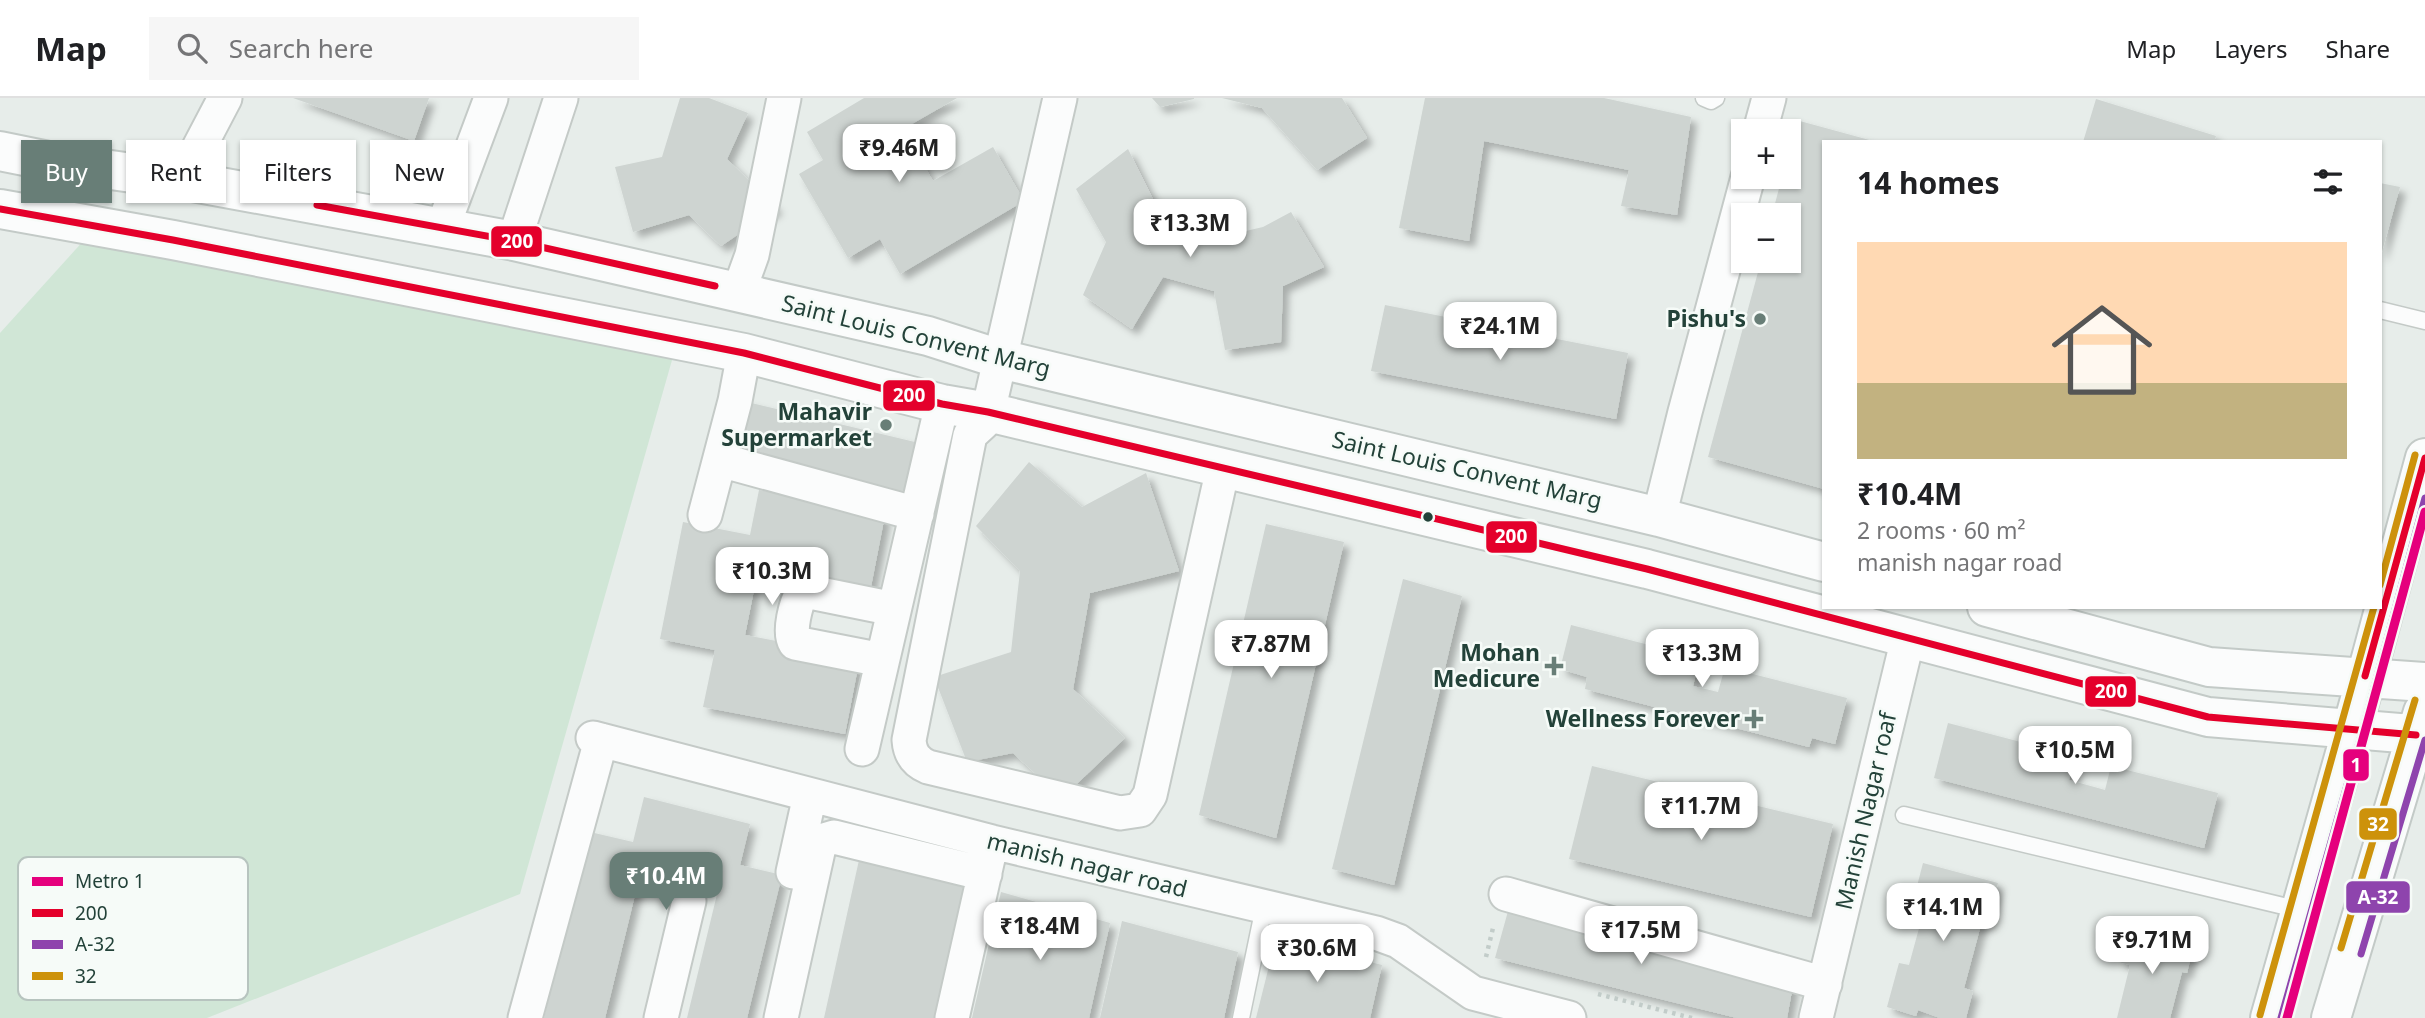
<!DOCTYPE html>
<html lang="en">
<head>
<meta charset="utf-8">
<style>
	:root { --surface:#fff; --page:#f6f6f6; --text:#202124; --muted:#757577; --line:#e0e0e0; --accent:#687e77 }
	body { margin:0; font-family:"Noto Sans",sans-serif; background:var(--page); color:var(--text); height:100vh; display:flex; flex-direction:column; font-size:26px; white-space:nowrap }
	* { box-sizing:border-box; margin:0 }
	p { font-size:23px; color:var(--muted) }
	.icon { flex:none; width:38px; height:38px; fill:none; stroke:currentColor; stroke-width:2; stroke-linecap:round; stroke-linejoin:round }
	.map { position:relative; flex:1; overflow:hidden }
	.sheet { position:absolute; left:1822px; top:42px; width:560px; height:469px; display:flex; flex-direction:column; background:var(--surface); border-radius:0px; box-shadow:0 2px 5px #0004 }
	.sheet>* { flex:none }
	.banner { position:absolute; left:21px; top:42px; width:665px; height:63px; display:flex; gap:14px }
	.fabs { position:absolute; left:1731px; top:21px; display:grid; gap:14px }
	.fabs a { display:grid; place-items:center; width:70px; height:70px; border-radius:0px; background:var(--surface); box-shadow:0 2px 5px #0004; font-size:35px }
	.price { position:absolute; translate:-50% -60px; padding:0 16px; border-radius:14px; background:#fff; color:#222; font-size:23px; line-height:46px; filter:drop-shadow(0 2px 4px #0008) }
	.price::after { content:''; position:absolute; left:50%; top:42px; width:21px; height:16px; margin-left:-10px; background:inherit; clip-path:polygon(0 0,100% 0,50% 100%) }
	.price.on { background:var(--accent); color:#fff }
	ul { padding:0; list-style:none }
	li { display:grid; align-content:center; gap:14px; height:371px; padding:0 35px }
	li+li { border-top:2px solid var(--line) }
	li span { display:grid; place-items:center; height:217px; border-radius:0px; color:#555 }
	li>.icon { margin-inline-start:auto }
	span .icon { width:126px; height:126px; fill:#fffc; stroke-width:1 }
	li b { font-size:30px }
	h2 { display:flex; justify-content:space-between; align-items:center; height:84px; padding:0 35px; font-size:30px }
	.pill { padding:0 24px; border-radius:0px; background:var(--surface); box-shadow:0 2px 5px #0004; font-size:24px; line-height:63px }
	.pill.on { background:var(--accent); color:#fff }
	header { display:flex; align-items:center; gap:42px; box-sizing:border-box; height:98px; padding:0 35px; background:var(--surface); border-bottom:2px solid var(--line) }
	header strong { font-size:33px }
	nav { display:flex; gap:38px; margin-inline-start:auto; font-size:24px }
	.search { width:490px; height:63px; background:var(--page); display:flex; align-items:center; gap:18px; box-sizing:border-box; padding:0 24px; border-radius:0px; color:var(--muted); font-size:26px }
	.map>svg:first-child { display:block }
	.green { fill:#d0e6d6 }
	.building { fill:#ced4d1; filter:url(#shadow) }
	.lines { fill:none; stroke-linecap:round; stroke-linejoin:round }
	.service-casing { stroke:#c4cac7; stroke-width:19 }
	.minor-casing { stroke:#c4cac7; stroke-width:37 }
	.secondary-casing { stroke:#c3cac7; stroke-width:42 }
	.path { stroke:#c2ccc9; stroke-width:4.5; stroke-dasharray:3.5 5; stroke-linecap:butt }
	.service { stroke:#fbfcfc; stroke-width:16 }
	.minor { stroke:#fbfcfc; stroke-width:33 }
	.secondary { stroke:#fbfcfc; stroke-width:38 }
	.bus-1-casing { stroke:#f6fbf8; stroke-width:12 }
	.bus-2-casing { stroke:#f6fbf8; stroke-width:12 }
	.bus-3-casing { stroke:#f6fbf8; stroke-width:12 }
	.bus-1 { stroke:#e4002b; stroke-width:7 }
	.bus-2 { stroke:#8e44ad; stroke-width:7 }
	.bus-3 { stroke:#cd920b; stroke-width:7 }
	.metro-1-casing { stroke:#f6fbf8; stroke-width:14 }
	.metro-1 { stroke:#e5007d; stroke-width:9 }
	.poi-dot { fill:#687e77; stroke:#f6fbf8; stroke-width:2.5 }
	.bus-dot { fill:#234239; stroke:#f6fbf8; stroke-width:2.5 }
	.labels { text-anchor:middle; stroke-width:5; stroke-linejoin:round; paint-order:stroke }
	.poi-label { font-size:23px; font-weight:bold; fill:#234239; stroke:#f6fbf8; text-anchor:end }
	.street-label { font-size:23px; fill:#234239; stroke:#f6fbf8 }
	.key { fill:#f6fbf8; stroke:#b7c4bf; stroke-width:2 }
	.key-label { font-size:19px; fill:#234239 }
	.line-badge { stroke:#f6fbf8; stroke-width:2.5 }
	.badge-label { font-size:19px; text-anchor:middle; font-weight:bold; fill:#fff }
</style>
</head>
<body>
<header>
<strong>Map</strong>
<div class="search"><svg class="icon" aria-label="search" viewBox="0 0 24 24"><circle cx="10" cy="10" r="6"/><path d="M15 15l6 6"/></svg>Search here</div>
<nav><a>Map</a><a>Layers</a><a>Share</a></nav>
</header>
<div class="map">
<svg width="2425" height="920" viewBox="0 0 2425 920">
	<defs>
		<filter id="shadow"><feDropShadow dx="6" dy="6" stdDeviation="3.5" flood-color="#0004"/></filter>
	</defs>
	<rect width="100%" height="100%" fill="#e7edea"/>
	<!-- green -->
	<path class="green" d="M105 119 680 234 520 796 207 920H0V235Z"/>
	<!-- building -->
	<path class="building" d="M293 0H429L414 43Z
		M680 0H709L748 15 727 61 777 110 721 148 689 117 633 134 615 69 662 59Z
		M864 0H957L903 31 933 83 993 49 1024 103 900 176 880 141 848 160 799 76 823 62 807 34Z
		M1152 0H1194V1L1160 9Z
		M1222 0H1342L1367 40 1317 72 1262 10Z
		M1425 0H1604L1691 19 1677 117 1621 108 1629 72 1484 43 1469 143 1399 130Z
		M2096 1 2216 38 2214 44H2083Z
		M1796 22 1873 43 1824 44V391L1708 359 1761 163H1788V117H1772L1782 79H1788V53Z
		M1128 51 1157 109 1207 142 1263 129 1291 114 1324 169 1283 188 1281 244 1225 252 1214 193 1163 179 1132 231 1083 197 1106 144 1076 91Z
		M2380 85 2400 89 2381 157H2380Z
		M1385 207 1628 255 1616 321 1371 273Z
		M739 302 919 345 910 401 731 356Z
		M1029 364 1082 409 1146 375 1179 473 1090 495 1073 591 1125 640 1062 700 1013 655 967 664 934 579 1011 554 1020 473 976 428Z
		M759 392 885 417 869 499 757 477 745 537 860 559 845 636 703 609 715 552 660 541 683 424 750 437Z
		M1266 426 1344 444 1276 740 1199 717Z
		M1403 481 1462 498 1394 787 1332 771Z
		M1571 527 1700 560 1693 588 1718 594 1725 569 1847 600 1835 646 1812 640 1809 649 1585 591 1587 579 1560 571Z
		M1948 625 2075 658 2069 682 2105 692 2111 668 2218 695 2204 750 1934 680Z
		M1592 668 1833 726 1811 819 1569 761Z
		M644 699 750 726 740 767 782 777 747 920H687L720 784 643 764 605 920H544L590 734 633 744Z
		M861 753 971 779 940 920H824Z
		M1923 765 1998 785 1988 824 1982 823 1964 890 1973 893 1966 920H1940L1918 912 1916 918 1887 909 1899 865 1909 867 1921 823 1909 819Z
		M1001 794 1110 825 1089 920H972Z
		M1510 806 1794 882 1787 920H1737L1495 860Z
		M1122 823 1238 854 1224 920H1100Z
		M2127 833 2193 850 2187 875 2182 874 2170 920H2117L2130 867 2119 864Z
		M1276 840 1382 867 1370 920H1256Z"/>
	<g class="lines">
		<!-- service casing -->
		<g class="service-casing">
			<path id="service" d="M1704 0 1711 3 1716 0
				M2380 212 2425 223
				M1904 717 2300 812
				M1241 920 1264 809"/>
		</g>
		<!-- minor casing -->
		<g class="minor-casing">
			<path id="minor" d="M1060 0 988 314 983 325 970 337 909 642C910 656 916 664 928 669L1120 715 1140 712 1150 697 1223 370
				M1760 33 1769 0
				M182 82 225 0
				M442 131 491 0
				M514 143 561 0
				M739 193 752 157 784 0
				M720 362 917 416
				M705 417 735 303 744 255
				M1659 419 1685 314 1748 79
				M882 562 795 545C788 534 796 505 802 495L810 494 894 511
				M593 640 992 744 1376 835 1398 843 1473 895 1569 920
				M862 651 942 306
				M793 774 810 697
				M1506 796 1825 886
				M525 920 601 642
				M661 920 689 803
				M781 920 819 749 824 742 834 739 985 776
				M952 920 989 756
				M1816 920 1908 540"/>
		</g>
		<!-- secondary casing -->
		<g class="secondary-casing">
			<path id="secondary" d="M0 53 54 64 182 82 514 143 928 238 1000 261 1659 419 1824 464
				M0 111 173 142 744 255 942 306 988 314 1647 471 2208 619 2425 637
				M1987 509 2209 569 2425 584
				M2270 920 2352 631 2425 360
				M2331 920 2423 614"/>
		</g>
		<!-- path -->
		<path class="path" d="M1486 859 1493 830
			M1598 896 1692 920"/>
		<!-- service -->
		<use href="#service" class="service"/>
		<!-- minor -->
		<use href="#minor" class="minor"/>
		<!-- secondary -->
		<use href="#secondary" class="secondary"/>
		<!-- bus-1 casing -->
		<g class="bus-1-casing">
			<path id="bus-1" d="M317 107 514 143 715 188
				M0 111 173 142 744 255 942 306 988 314 1647 471 2208 619 2416 637
				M2365 578 2425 360"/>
		</g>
		<!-- bus-2 casing -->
		<g class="bus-2-casing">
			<path id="bus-2" d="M2361 856 2425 642
				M2281 920 2362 634 2425 400"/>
		</g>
		<!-- bus-3 casing -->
		<g class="bus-3-casing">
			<path id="bus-3" d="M2380 487 2415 357
				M2341 850 2415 602
				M2260 917 2374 509"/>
		</g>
		<!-- bus-1 -->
		<use href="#bus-1" class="bus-1"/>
		<!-- bus-2 -->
		<use href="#bus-2" class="bus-2"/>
		<!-- bus-3 -->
		<use href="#bus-3" class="bus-3"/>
		<!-- metro-1 casing -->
		<g class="metro-1-casing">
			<path id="metro-1" d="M2287 920 2425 414"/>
		</g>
		<!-- metro-1 -->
		<use href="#metro-1" class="metro-1"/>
	</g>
	<!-- markers -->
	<g class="poi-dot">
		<circle cx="1760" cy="221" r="7"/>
		<circle cx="886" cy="327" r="7"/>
		<path d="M1550.5 557.5h7v7h7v7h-7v7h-7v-7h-7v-7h7z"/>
		<path d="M1750.5 610.5h7v7h7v7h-7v7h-7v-7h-7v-7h7z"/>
	</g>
	<circle class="bus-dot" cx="1428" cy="419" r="6"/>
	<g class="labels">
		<!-- poi labels -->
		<g class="poi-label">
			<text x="1746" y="229">Pishu's</text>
			<text x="872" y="322">Mahavir<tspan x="872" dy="26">Supermarket</tspan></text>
			<text x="1540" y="563">Mohan<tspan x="1540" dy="26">Medicure</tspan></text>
			<text x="1740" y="629">Wellness Forever</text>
		</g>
		<!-- street labels -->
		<g class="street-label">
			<text transform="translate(916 238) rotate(14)" y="8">Saint Louis Convent Marg</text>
			<text transform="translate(1467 372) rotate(13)" y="8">Saint Louis Convent Marg</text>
			<text transform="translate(1866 713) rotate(-77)" y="8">Manish Nagar roaf</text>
			<text transform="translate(1087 767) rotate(14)" y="8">manish nagar road</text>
		</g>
	</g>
	<!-- legend -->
	<rect x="18" y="759" width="230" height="143" rx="10" class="key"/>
	<rect x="32" y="779" width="31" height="9" fill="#e5007d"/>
	<rect x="32" y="811" width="31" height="8" fill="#e4002b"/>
	<rect x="32" y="842" width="31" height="9" fill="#8e44ad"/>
	<rect x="32" y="874" width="31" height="8" fill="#cd920b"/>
	<g class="key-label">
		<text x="75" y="790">Metro 1</text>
		<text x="75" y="822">200</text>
		<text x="75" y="853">A-32</text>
		<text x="75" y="885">32</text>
	</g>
	<g class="line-badge">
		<rect x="490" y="127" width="53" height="33" rx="7" fill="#e4002b"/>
		<rect x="882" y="281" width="54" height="33" rx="7" fill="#e4002b"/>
		<rect x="1485" y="422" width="53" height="34" rx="7" fill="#e4002b"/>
		<rect x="2084" y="577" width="53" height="33" rx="7" fill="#e4002b"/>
		<rect x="2342" y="650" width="28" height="34" rx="7" fill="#e5007d"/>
		<rect x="2358" y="709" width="40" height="34" rx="7" fill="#cd920b"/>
		<rect x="2345" y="782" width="66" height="34" rx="7" fill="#8e44ad"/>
	</g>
	<g class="badge-label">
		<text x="517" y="150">200</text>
		<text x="909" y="304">200</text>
		<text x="1511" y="445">200</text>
		<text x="2111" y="600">200</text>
		<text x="2356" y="674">1</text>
		<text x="2378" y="733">32</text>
		<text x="2378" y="806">A-32</text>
	</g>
</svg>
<div class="fabs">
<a>+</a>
<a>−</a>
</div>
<b class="price" style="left:899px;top:86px">₹9.46M</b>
<b class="price" style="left:1190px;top:161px">₹13.3M</b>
<b class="price" style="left:1500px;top:264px">₹24.1M</b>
<b class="price" style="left:772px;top:509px">₹10.3M</b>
<b class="price" style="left:1271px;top:582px">₹7.87M</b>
<b class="price" style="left:1702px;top:591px">₹13.3M</b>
<b class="price" style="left:2075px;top:688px">₹10.5M</b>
<b class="price" style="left:1701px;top:744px">₹11.7M</b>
<b class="price on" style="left:666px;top:814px">₹10.4M</b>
<b class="price" style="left:1943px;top:845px">₹14.1M</b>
<b class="price" style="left:1040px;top:864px">₹18.4M</b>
<b class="price" style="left:1641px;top:868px">₹17.5M</b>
<b class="price" style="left:2152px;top:878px">₹9.71M</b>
<b class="price" style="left:1317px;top:886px">₹30.6M</b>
<div class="banner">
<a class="pill on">Buy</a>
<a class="pill">Rent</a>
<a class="pill">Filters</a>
<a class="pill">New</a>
</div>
<section class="sheet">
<h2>14 homes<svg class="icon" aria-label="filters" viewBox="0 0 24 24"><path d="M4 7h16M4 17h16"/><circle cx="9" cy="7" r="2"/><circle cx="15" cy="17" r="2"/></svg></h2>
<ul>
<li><span style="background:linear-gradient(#ffd9b3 65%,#c2b280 0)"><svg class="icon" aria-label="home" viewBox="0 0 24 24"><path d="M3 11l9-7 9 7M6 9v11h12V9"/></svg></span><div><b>₹10.4M</b><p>2 rooms · 60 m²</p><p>manish nagar road</p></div></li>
</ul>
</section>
</div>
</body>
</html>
